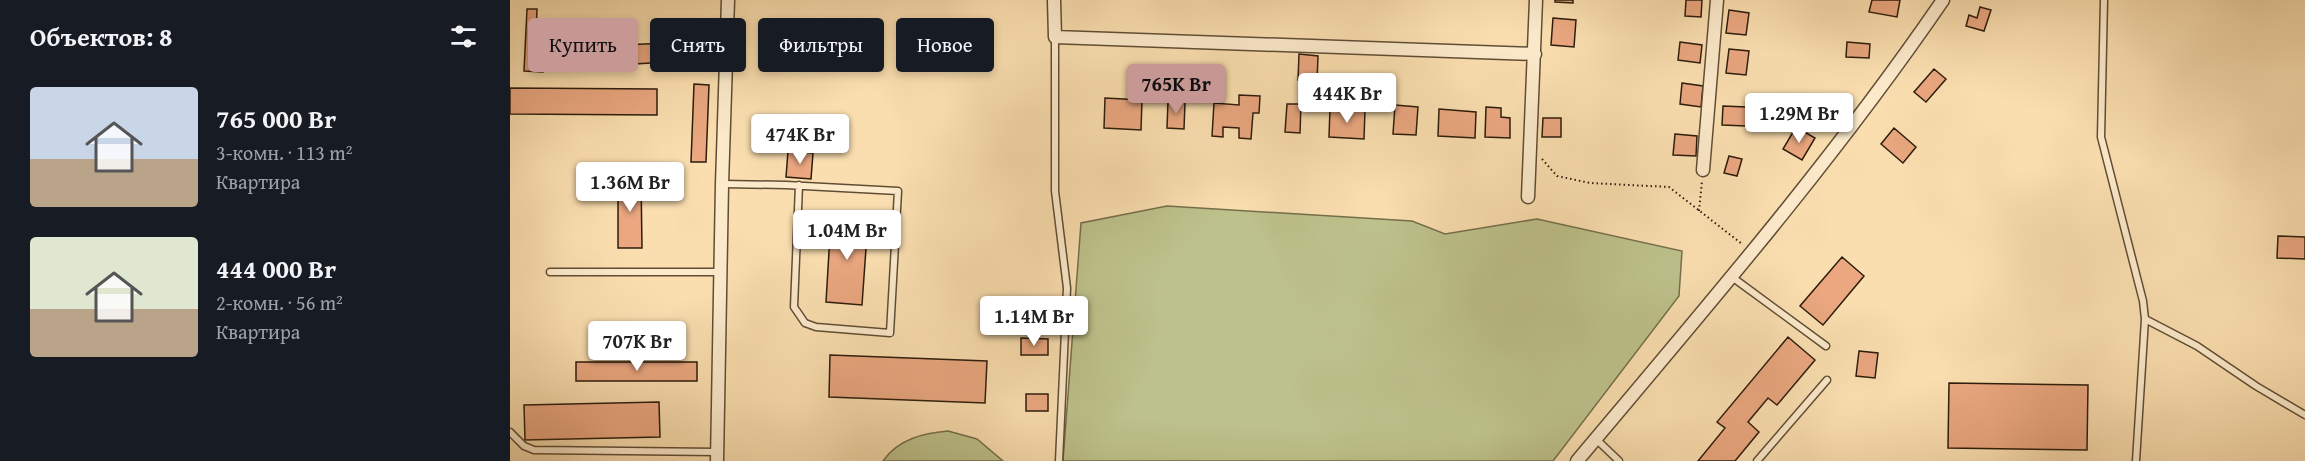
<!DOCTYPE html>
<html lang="ru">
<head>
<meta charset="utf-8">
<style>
	:root { --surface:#171b24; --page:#242831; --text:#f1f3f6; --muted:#9ea1a6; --accent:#c59692 }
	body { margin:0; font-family:"Gentium Book Plus",serif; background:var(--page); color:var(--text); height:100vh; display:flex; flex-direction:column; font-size:22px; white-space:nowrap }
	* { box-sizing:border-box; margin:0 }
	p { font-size:20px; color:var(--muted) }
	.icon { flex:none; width:33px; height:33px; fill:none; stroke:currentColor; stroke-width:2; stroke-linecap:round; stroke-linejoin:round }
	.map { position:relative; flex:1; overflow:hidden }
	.drawer { display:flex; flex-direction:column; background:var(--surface); width:510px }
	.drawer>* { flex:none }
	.top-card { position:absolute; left:18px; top:18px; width:570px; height:54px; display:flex; gap:12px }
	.price { position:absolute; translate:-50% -51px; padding:0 14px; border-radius:6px; background:#fff; color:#222; font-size:20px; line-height:39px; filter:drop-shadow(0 2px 3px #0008) }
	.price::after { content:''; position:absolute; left:50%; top:36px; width:18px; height:14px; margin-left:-9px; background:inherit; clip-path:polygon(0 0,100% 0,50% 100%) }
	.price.active { background:var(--accent); color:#111 }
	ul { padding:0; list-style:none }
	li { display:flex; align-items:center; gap:18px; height:150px; padding:0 30px }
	li span { display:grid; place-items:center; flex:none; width:168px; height:120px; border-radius:6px; color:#555 }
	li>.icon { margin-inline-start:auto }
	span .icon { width:72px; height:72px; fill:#fffc; stroke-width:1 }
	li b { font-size:26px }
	h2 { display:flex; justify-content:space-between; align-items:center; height:72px; padding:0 30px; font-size:26px }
	.tag { padding:0 21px; border-radius:6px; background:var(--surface); box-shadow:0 3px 9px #0003; font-size:21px; line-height:54px }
	.tag.active { background:var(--accent); color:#111 }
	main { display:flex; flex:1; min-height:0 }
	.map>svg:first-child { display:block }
	.green { fill:#bdc18b; stroke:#756f4c; stroke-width:1.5 }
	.building { fill:#eaa780; stroke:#2d1d0c; stroke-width:1.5 }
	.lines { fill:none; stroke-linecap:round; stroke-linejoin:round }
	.service-casing { stroke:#604d35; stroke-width:9 }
	.minor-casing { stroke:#604d35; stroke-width:15 }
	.path { stroke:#2d1d0c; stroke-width:2; stroke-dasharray:1.5 3; stroke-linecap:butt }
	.service { stroke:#fceacb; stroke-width:6 }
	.minor { stroke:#fceacb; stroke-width:12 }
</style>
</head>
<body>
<main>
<section class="drawer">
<h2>Объектов: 8<svg class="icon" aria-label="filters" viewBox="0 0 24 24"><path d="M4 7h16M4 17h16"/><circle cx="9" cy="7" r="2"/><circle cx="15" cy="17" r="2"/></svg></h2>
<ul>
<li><span style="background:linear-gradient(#c9d6e8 60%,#b9a48a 0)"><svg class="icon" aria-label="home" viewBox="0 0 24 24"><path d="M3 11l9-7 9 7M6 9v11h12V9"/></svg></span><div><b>765 000 Br</b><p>3-комн. · 113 m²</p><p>Квартира</p></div></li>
<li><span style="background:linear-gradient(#dfe7d0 60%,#b9a48a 0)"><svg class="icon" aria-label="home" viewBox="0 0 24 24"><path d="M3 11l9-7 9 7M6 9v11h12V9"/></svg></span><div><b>444 000 Br</b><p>2-комн. · 56 m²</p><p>Квартира</p></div></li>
</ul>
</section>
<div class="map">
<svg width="1795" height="461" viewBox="0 0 1795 461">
	<rect width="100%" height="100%" fill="#fadeaf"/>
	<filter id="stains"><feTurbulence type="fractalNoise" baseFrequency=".00333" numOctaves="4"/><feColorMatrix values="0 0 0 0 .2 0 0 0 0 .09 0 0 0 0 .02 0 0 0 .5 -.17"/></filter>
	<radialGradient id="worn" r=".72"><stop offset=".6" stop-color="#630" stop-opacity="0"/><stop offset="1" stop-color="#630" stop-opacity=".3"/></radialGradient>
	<!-- green -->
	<path class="green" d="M657 206 902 221 935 234 1027 219 1172 251 1169 296 1043 461H553L571 223Z
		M438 431 467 439 493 461H373C388 439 414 433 438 431Z"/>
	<!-- building -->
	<path class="building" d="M1045 0H1063V3L1045 2Z
		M1176 0H1192L1191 17 1175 16Z
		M1362 0H1390L1387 17 1359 12Z
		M1470 7 1481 10 1474 31 1456 26 1459 15 1467 18Z
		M17 9H27L26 34H34L33 72 14 71Z
		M1219 10 1239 13 1236 35 1216 33Z
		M1043 18 1066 20 1064 47 1041 45Z
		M1170 42 1192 45 1190 63 1168 60Z
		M1337 42 1360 44 1359 58 1336 57Z
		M156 43 157 62 92 66 91 46Z
		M1219 49 1239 51 1236 75 1216 73Z
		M789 54 808 56 807 81 788 80Z
		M1424 69 1436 79 1416 102 1404 92Z
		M670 76 685 77 684 98H669Z
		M1172 83 1193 86 1191 107 1170 104Z
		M184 84 199 85 196 162H181Z
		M0 88 147 89V115L0 114Z
		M729 95 750 96 749 113H743L741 139 729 138V128L713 127V137L702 136 704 103 729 105Z
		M595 98 632 100 631 130 594 128Z
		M658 101 675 102 674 129 657 128Z
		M1296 101 1320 107 1315 125 1292 119Z
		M777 104H791L790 133 775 132Z
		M885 105 908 107 906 135 883 134Z
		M1213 106 1237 107 1236 126 1212 125Z
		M976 107 991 108V117L1000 118V138L975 137Z
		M820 108 855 110 854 139 819 137Z
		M929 109 966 112 965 138 928 136Z
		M1033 118H1051V137H1032Z
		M1286 127 1305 138 1292 160 1273 149Z
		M1384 128 1406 147 1393 163 1371 144Z
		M1165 134 1187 136 1186 156 1163 155Z
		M278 151 303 153 301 179 276 177Z
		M1219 156 1232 159 1227 176 1214 173Z
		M131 177 132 248H108V178Z
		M321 218 358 220 352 305 316 302Z
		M1768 236 1795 237V259L1767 258Z
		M1332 257 1354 276 1313 325 1290 306Z
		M1278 337 1305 360 1267 405 1258 398 1238 422 1249 432 1225 461H1188L1215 428 1207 422Z
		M511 338 538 339V355H511Z
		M1349 351 1368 353 1365 378 1346 376Z
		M320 355 477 361 475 403 319 397Z
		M66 362H187V381H66Z
		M1439 383 1578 385 1577 450 1438 448Z
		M516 394H538V411H516Z
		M149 402 150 437 15 440 14 405Z"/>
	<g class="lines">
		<!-- service casing -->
		<g class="service-casing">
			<path id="service" d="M1594 0 1591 137 1633 301 1635 319 1687 346 1746 386 1795 415
				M545 37V191L557 288 549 461
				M213 184 276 185 388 191 380 333 306 327 295 323 284 307 289 185
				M40 272H210
				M1222 277 1316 346
				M0 432 14 446 24 450 207 452
				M1086 439 1109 461
				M1247 461 1317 380
				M1626 461 1635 319"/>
		</g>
		<!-- minor casing -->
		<g class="minor-casing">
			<path id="minor" d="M544 0 545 37 1025 54
				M1193 170 1207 0
				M1018 197 1026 0
				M207 461 212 184 218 0
				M1067 461C1193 311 1322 162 1433 0"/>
		</g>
		<!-- path -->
		<path class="path" d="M1032 159 1047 176 1080 183 1159 187 1232 244
			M1189 211 1192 181"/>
		<!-- service -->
		<use href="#service" class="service"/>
		<!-- minor -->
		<use href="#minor" class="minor"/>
	</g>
	<rect width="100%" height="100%" filter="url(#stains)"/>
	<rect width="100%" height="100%" fill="url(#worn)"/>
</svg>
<b class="price active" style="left:666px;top:115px">765K Br</b>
<b class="price" style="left:837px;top:124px">444K Br</b>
<b class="price" style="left:1289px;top:144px">1.29M Br</b>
<b class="price" style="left:290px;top:165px">474K Br</b>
<b class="price" style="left:120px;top:213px">1.36M Br</b>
<b class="price" style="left:337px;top:261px">1.04M Br</b>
<b class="price" style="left:524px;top:347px">1.14M Br</b>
<b class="price" style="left:127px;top:372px">707K Br</b>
<div class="top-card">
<a class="tag active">Купить</a>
<a class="tag">Снять</a>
<a class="tag">Фильтры</a>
<a class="tag">Новое</a>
</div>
</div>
</main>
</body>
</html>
